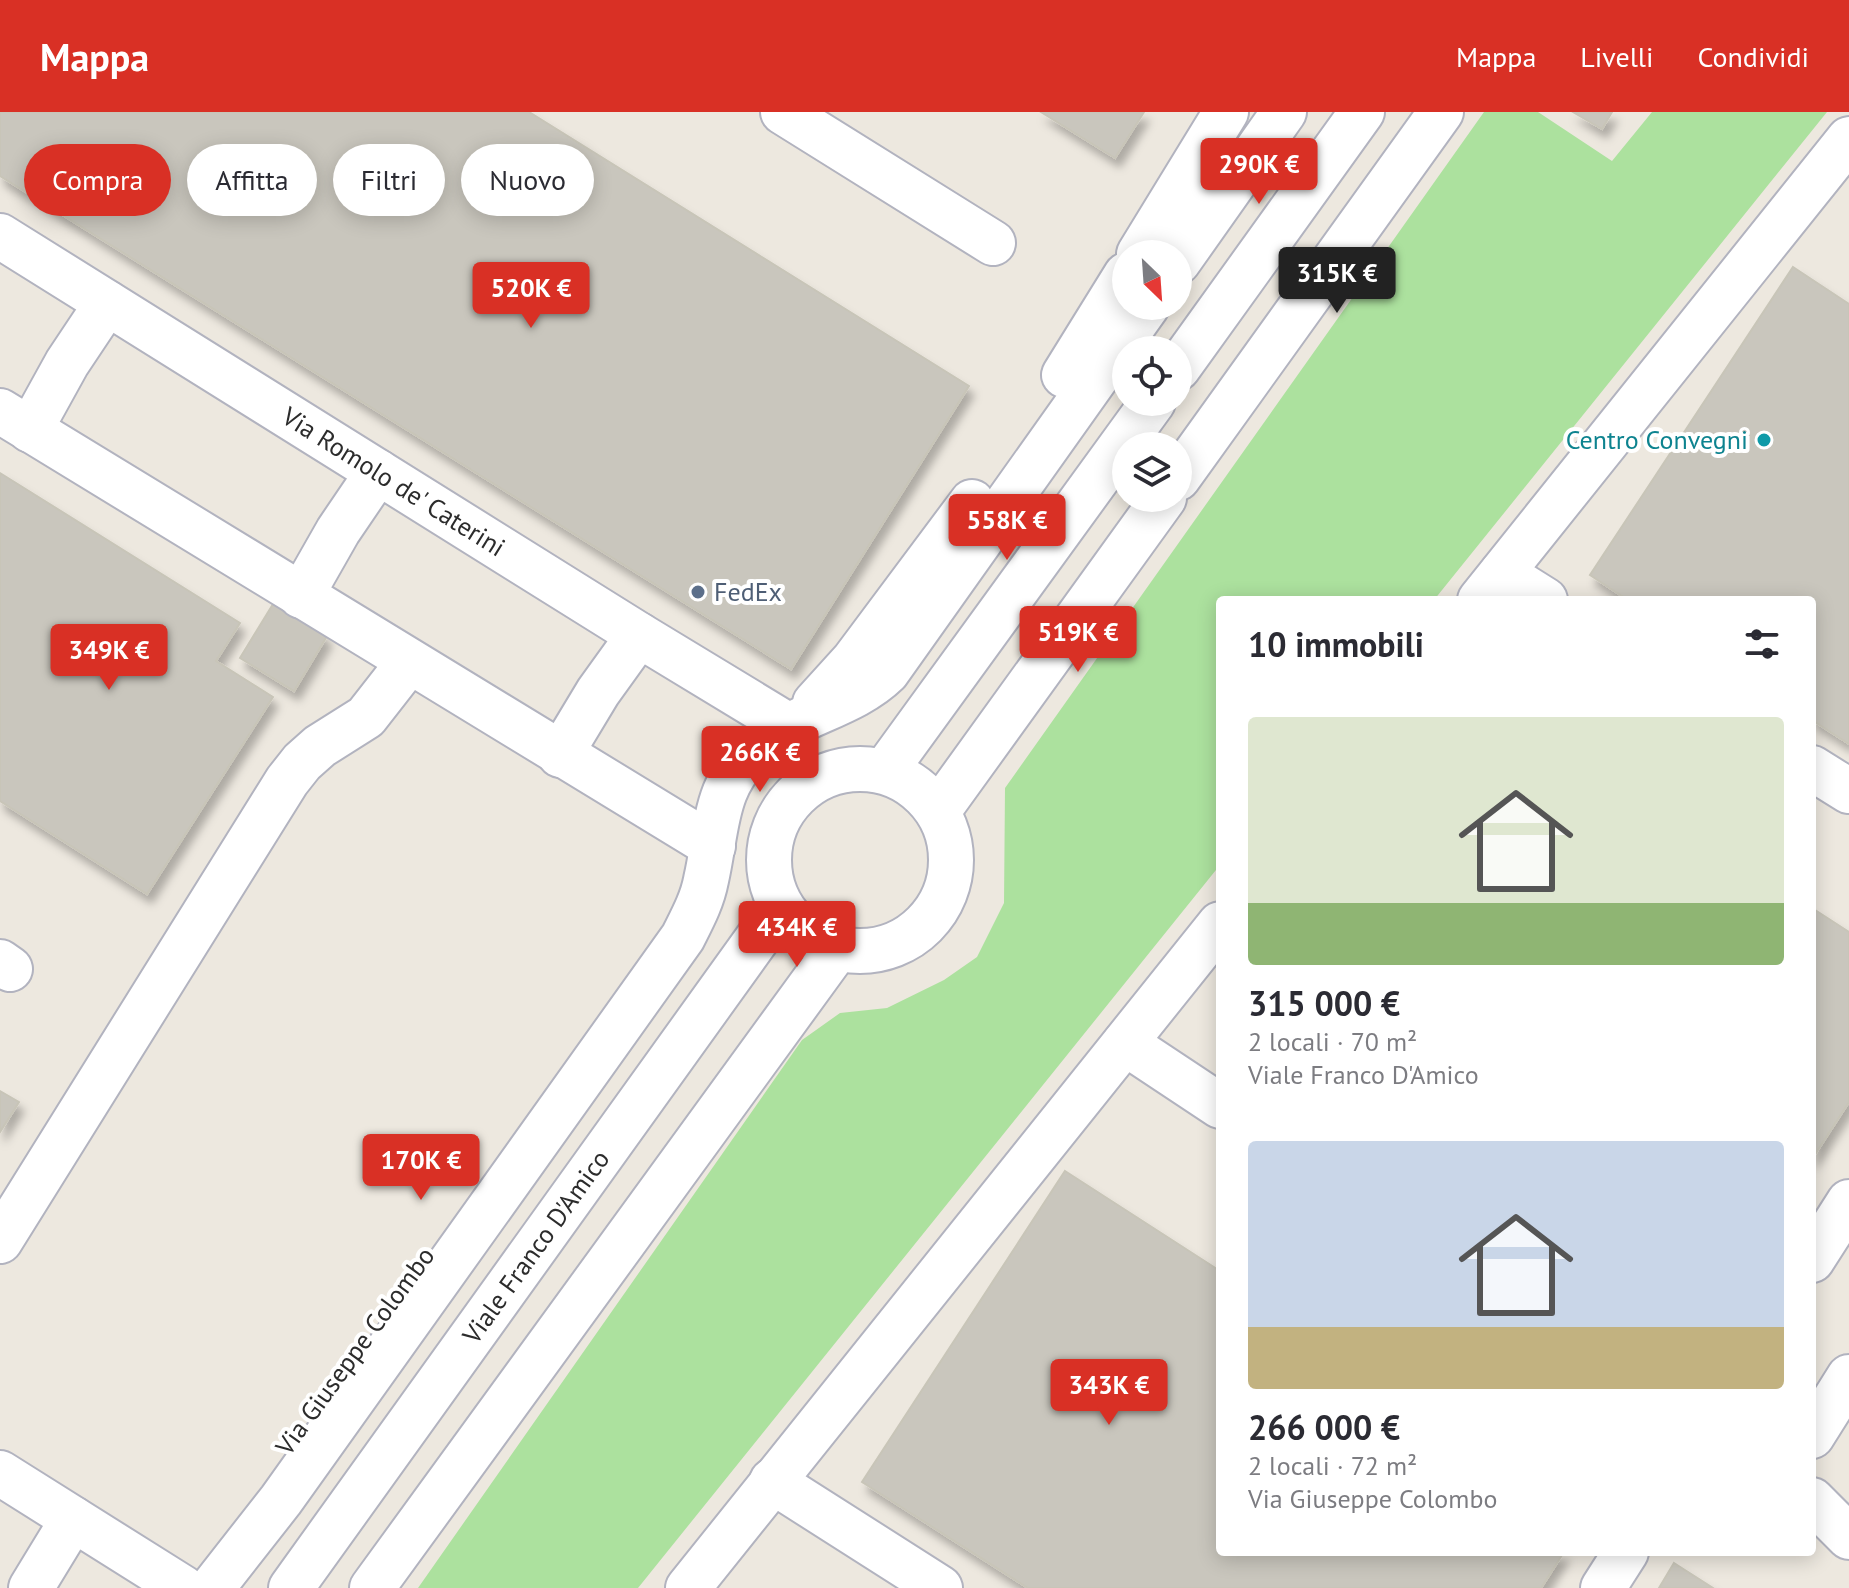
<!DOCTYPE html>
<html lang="it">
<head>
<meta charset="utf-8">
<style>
	:root { --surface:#fff; --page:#f2f2f3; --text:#2b2b33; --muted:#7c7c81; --accent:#d93025 }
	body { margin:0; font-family:"PT Sans",sans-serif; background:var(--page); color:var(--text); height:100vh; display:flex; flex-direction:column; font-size:30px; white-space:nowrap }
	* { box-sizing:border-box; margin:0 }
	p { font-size:26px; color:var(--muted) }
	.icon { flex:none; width:44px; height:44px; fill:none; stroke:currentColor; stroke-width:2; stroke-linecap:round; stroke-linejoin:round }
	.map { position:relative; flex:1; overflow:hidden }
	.sheet { position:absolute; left:1216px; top:484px; width:600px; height:960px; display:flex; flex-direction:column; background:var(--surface); border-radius:8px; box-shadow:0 4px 20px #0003 }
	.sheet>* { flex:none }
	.hud { position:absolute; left:24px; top:32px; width:760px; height:72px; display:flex; gap:16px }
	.needle { width:52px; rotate:155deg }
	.fabs { position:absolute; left:1112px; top:128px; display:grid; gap:16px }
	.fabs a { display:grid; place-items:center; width:80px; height:80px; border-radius:50%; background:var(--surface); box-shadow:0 4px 20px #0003; font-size:40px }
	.price { position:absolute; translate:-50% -68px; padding:0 18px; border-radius:8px; background:var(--accent); color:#fff; font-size:26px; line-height:52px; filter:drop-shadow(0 2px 4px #0008) }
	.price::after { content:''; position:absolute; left:50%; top:48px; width:24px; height:18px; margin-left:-12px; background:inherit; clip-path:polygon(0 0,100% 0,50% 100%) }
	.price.selected { background:#222; color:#fff }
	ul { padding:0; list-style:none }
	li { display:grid; align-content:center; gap:16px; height:424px; padding:0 32px }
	li span { display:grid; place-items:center; height:248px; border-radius:8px; color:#555 }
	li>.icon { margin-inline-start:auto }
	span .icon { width:144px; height:144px; fill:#fffc; stroke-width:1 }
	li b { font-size:34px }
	h2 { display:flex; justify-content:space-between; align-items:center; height:96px; padding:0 32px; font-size:34px }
	.tag { padding:0 28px; border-radius:36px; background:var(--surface); box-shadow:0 4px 20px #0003; font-size:28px; line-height:72px }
	.tag.selected { background:var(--accent); color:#fff }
	header { display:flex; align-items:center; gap:48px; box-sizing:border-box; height:112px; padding:0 40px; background:var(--accent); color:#fff }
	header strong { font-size:38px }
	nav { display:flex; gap:44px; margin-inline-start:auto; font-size:28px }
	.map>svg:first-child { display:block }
	.green { fill:#ace19e }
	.building { fill:#c9c6bd; stroke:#c8c5b8; stroke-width:2; filter:url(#shadow) }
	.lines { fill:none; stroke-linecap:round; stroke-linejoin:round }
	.minor-casing { stroke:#b2b3bf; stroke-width:48 }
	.minor { stroke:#fff; stroke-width:44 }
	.culture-dot { fill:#0f9aa8; stroke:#fff; stroke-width:3 }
	.service-dot { fill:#5c6f8a; stroke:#fff; stroke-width:3 }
	.labels { text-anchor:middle; stroke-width:8; stroke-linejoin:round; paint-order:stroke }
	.culture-label { font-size:26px; fill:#0d838f; stroke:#fff; text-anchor:end }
	.street-label { font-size:26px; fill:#2c2c2c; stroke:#fff }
	.service-label { font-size:26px; fill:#4e5e75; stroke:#fff; text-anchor:start }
</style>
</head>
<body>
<header>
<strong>Mappa</strong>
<nav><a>Mappa</a><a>Livelli</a><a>Condividi</a></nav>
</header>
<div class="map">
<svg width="1849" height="1476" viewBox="0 0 1849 1476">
	<defs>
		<filter id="shadow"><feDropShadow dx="5" dy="9" stdDeviation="4" flood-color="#0004"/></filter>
	</defs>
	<rect width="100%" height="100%" fill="#ede8df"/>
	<!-- green -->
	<path class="green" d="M1484 0H1538L1612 49 1652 0H1827L1434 488H1220V753L638 1476H418L802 928 840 901 887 896 944 868 977 845 1004 791 1005 676Z"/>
	<!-- building -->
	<path class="building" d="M0 0H529L969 274 791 557 0 64Z
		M1041 0H1144L1115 46Z
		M1573 0H1612L1602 17Z
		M1793 155 1849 192V632L1812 608V488H1628L1590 463Z
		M0 361 240 511 216 549 273 585 147 782 0 689Z
		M273 492 327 524 294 579 240 546Z
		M1812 796 1849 820V990L1812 1047Z
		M0 979 19 990 0 1020Z
		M1065 1059 1220 1159V1440H1564L1541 1476H1028L862 1370Z
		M1674 1451 1713 1476H1659Z"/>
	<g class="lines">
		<!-- minor casing -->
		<g class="minor-casing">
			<g id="minor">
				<path d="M783 0 993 131"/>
				<path id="s1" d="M0 124 639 523 789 614"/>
				<path d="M1139 142 1226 0"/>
				<path d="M1178 150 1284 0"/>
				<path d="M1178 256 1362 0"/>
				<path d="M1064 263 1126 163"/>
				<path d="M0 299 713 734"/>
				<path d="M30 318 67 251 107 191"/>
				<path d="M1178 366 1441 0"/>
				<path d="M1502 461 1545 488"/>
				<path d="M301 484 338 419 378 360"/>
				<path d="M1480 488 1849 27"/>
				<path d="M815 591 854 548 972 390"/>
				<path d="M560 643 598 580 639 523"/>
				<path d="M1812 656 1849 679"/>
				<circle cx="860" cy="748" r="91"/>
				<path d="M885 659 1153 290"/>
				<path d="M938 699 1164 386"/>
				<path d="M0 850 10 857"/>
				<path d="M1125 931 1220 994"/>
				<path d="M0 1129 287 669 302 650 320 634 366 605 409 550"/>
				<path d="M1812 1148 1849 1090"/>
				<path d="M1812 1324 1849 1265"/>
				<path d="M0 1361 183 1476"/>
				<path d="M772 1369 940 1476"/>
				<path d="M1812 1388 1849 1425"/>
				<path d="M31 1476 73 1407"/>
				<path d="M212 1476 281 1388 683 825C692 807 702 789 706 768 718 716 713 672 759 634 797 601 851 595 887 560L1147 194"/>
				<path id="s2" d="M291 1476 780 795"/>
				<path d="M372 1476 837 837"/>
				<path d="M688 1476 1220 812"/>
				<path d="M1603 1476 1626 1440"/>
			</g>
		</g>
		<!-- minor -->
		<use href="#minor" class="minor"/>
	</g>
	<!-- markers -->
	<circle class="culture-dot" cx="1764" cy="328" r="8"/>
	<circle class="service-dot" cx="698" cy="480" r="8"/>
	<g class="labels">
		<!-- culture labels -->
		<g class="culture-label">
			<text x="1748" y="337">Centro Convegni</text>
		</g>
		<!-- street labels -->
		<g class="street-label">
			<text dy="9" stroke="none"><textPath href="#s1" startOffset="464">Via Romolo de' Caterini</textPath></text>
			<text dy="9" stroke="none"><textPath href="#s2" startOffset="420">Viale Franco D'Amico</textPath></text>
			<text transform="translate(355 1239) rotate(-54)" y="9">Via Giuseppe Colombo</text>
		</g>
		<!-- service labels -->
		<g class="service-label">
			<text x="714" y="489">FedEx</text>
		</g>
	</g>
</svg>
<div class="fabs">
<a><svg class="needle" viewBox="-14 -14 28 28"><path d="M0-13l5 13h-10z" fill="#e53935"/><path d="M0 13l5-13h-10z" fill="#7c7c81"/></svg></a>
<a><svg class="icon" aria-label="locate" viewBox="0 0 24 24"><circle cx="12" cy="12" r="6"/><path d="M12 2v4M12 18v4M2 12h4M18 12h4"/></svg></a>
<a><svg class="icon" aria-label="layers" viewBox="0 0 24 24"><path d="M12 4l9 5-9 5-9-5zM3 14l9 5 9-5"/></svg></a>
</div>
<b class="price" style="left:1259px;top:94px">290K €</b>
<b class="price selected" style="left:1337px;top:203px">315K €</b>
<b class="price" style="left:531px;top:218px">520K €</b>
<b class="price" style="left:1007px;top:450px">558K €</b>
<b class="price" style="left:1078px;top:562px">519K €</b>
<b class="price" style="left:109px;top:580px">349K €</b>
<b class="price" style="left:760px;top:682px">266K €</b>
<b class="price" style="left:797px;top:857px">434K €</b>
<b class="price" style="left:421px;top:1090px">170K €</b>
<b class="price" style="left:1109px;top:1315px">343K €</b>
<div class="hud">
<a class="tag selected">Compra</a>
<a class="tag">Affitta</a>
<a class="tag">Filtri</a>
<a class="tag">Nuovo</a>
</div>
<section class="sheet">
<h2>10 immobili<svg class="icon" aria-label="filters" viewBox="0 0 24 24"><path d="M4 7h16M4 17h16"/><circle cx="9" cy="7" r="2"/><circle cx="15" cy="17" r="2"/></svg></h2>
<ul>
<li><span style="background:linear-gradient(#dfe7d0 75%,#8fb573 0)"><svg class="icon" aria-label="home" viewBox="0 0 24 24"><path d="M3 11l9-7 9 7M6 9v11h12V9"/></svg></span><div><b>315 000 €</b><p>2 locali · 70 m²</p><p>Viale Franco D'Amico</p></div></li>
<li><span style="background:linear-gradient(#c9d6e8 75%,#c2b280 0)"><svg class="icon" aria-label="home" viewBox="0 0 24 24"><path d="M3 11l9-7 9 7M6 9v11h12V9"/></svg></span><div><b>266 000 €</b><p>2 locali · 72 m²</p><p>Via Giuseppe Colombo</p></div></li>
</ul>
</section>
</div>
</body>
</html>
